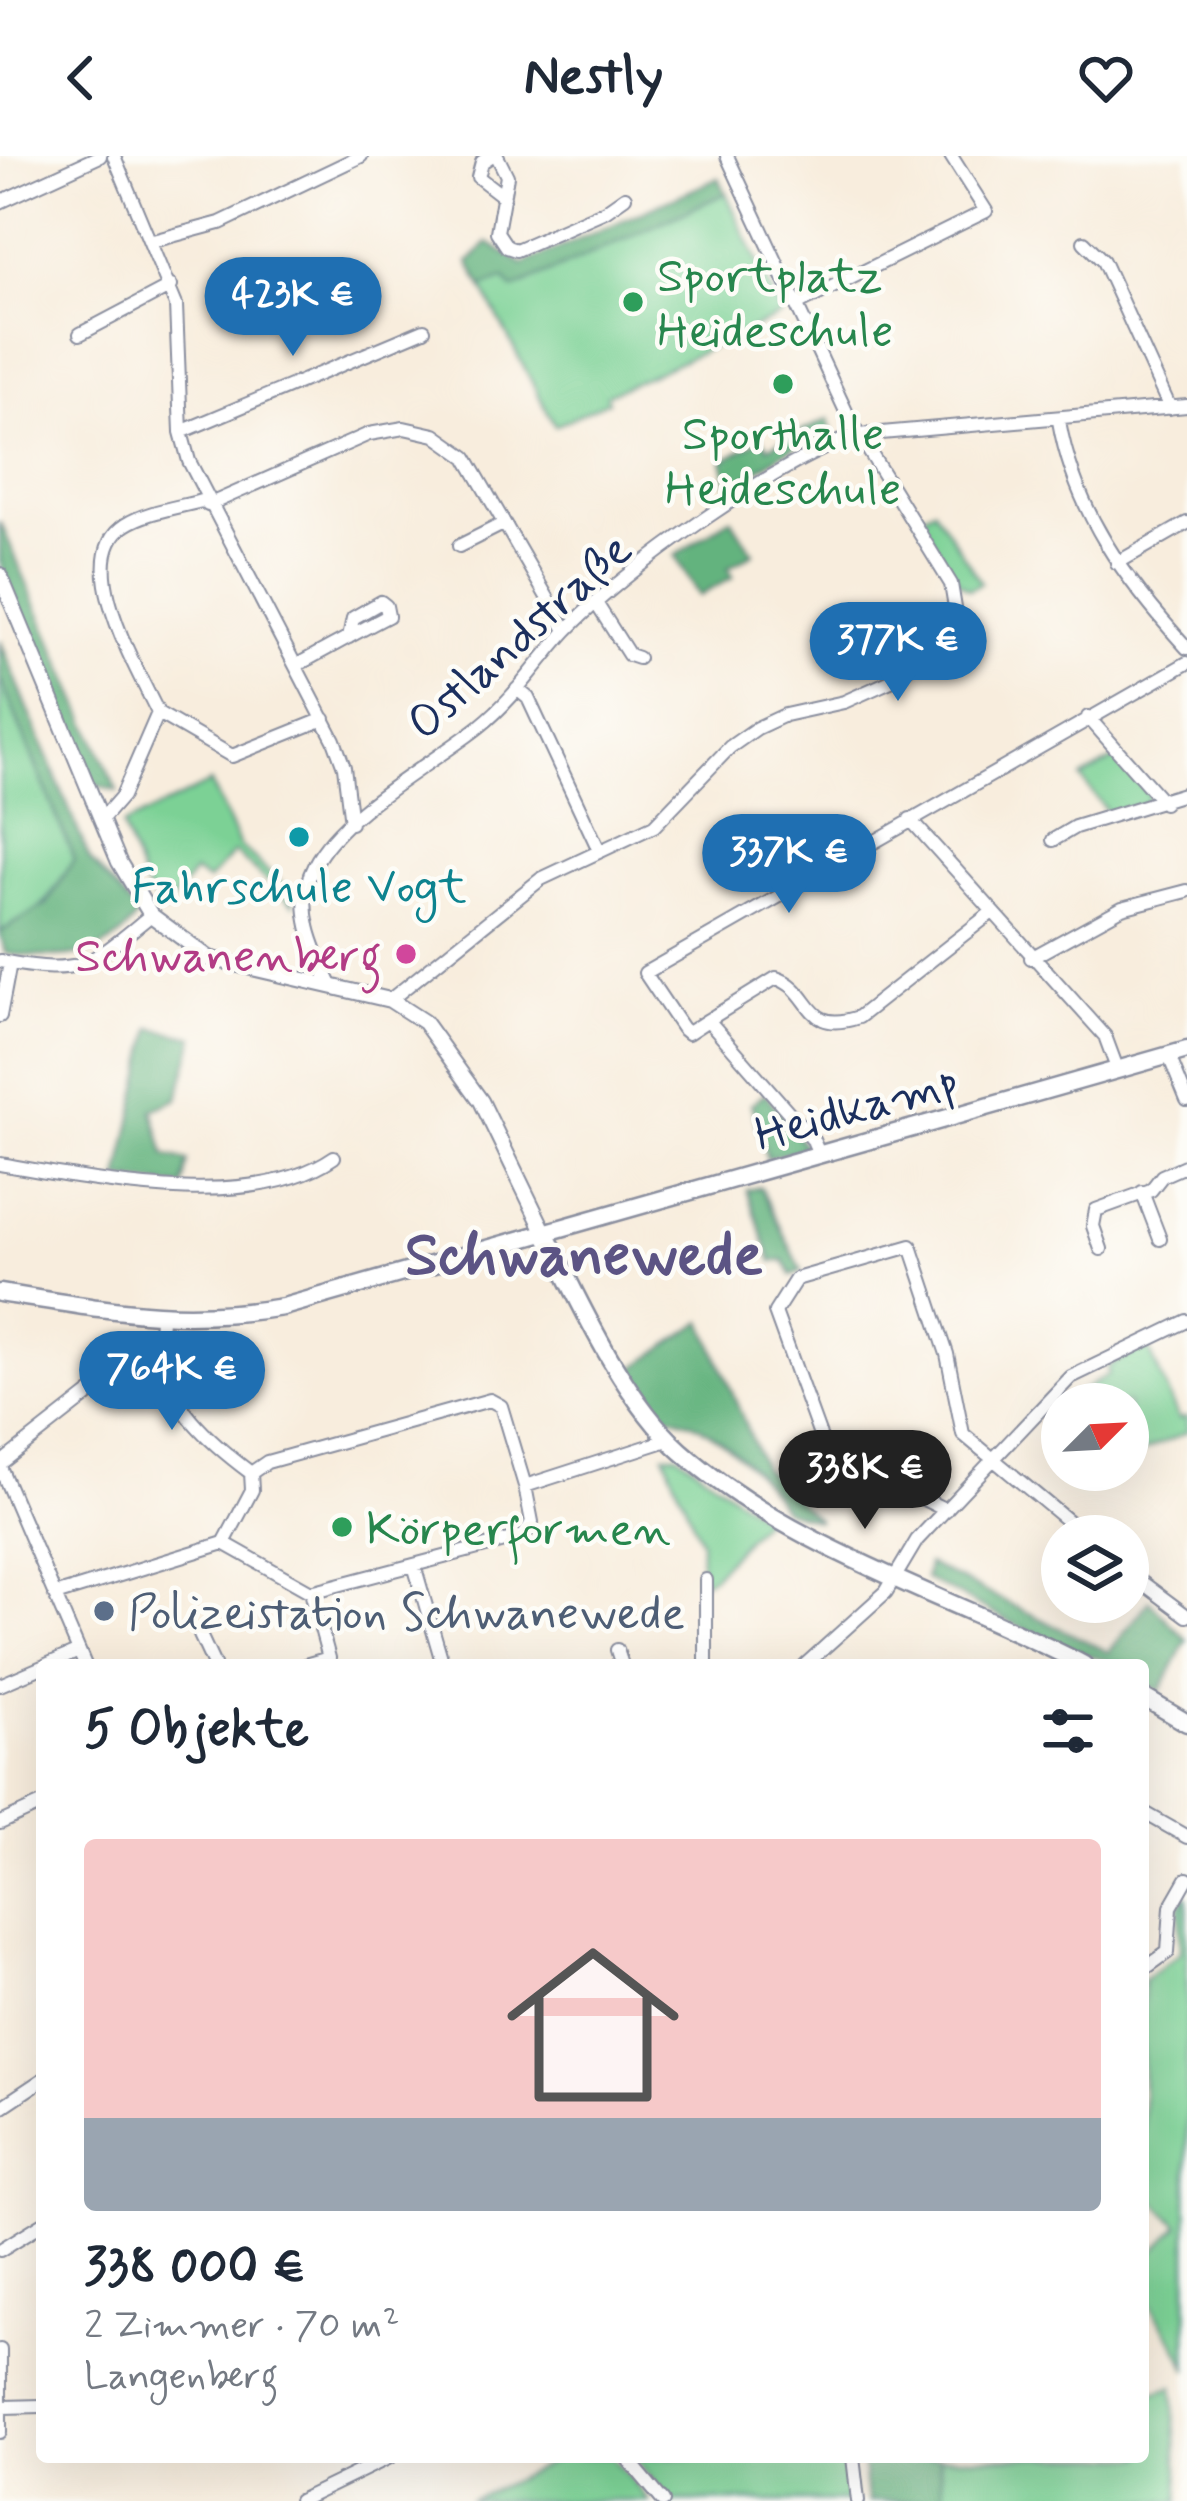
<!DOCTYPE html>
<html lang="de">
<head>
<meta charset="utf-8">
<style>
	:root { --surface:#fff; --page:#f2f2f3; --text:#1f2937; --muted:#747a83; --accent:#1f6fb2 }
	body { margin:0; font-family:Mynerve,sans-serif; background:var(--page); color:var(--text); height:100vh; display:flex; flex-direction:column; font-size:45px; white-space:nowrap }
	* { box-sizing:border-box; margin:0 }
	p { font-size:39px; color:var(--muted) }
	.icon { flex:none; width:66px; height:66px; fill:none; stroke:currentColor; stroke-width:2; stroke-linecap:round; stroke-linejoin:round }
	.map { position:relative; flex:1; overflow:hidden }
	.sheet { position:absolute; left:36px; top:1503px; width:1113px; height:804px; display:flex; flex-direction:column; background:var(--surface); border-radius:12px; box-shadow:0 12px 48px #0002 }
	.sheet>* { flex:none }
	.needle { width:78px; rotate:66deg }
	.buttons { position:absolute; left:1041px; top:1227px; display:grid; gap:24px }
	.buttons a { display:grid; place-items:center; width:108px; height:108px; border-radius:50%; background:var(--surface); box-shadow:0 12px 48px #0002; font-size:60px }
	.price { position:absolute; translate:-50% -102px; padding:0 27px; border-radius:42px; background:var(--accent); color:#fff; font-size:39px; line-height:78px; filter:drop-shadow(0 3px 6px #0008) }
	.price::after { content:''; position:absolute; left:50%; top:72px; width:36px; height:27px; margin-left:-18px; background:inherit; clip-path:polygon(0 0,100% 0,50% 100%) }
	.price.on { background:#222; color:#fff }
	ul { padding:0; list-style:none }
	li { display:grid; align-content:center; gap:24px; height:636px; padding:0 48px }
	li span { display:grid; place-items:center; height:372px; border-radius:12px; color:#555 }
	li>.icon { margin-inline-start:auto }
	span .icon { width:216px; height:216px; fill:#fffc; stroke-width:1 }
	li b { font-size:51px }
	h2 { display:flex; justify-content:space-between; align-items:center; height:144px; padding:0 48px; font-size:51px }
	header { display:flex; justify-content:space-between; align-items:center; height:156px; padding:0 48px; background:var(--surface); font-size:54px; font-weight:700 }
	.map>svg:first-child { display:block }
	.green { fill:#7bd195; stroke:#4b807a; stroke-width:3 }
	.forest { fill:#64b37e; stroke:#40716e; stroke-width:3 }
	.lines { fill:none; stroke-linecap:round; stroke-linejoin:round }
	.minor-casing { stroke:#8a8e9e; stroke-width:16 }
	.tertiary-casing { stroke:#8a8e9e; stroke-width:18 }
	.secondary-casing { stroke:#8a8e9e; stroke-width:21 }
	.minor { stroke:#fff; stroke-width:12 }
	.tertiary { stroke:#fff; stroke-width:14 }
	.secondary { stroke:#fff; stroke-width:16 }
	.leisure-dot { fill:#2e9e5b; stroke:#fdfcf7; stroke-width:4.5 }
	.culture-dot { fill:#0f9aa8; stroke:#fdfcf7; stroke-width:4.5 }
	.hotel-dot { fill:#d1479c; stroke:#fdfcf7; stroke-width:4.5 }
	.service-dot { fill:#5c6f8a; stroke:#fdfcf7; stroke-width:4.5 }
	.labels { text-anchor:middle; stroke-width:9; stroke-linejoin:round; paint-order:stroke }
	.leisure-label { font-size:48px; fill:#27864d; stroke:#fdfcf7; text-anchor:start }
	.street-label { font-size:48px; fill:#1b2f5e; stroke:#fdfcf7 }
	.culture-label { font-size:48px; fill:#0d838f; stroke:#fdfcf7 }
	.hotel-label { font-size:48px; fill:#b23c85; stroke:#fdfcf7; text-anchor:end }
	.service-label { font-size:48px; fill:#4e5e75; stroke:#fdfcf7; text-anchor:start }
	.district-label { font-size:60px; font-weight:bold; fill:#5c5484; stroke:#fdfcf7 }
</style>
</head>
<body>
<header><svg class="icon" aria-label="back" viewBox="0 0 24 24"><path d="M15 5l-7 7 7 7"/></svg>Nestly<svg class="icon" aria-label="heart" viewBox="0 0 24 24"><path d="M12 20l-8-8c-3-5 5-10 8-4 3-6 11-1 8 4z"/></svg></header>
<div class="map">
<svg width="1187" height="2345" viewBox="0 0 1187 2345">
	<rect width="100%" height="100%" fill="#fdfcf7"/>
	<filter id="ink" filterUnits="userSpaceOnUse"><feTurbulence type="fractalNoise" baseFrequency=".00833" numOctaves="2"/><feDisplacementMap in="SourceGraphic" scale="24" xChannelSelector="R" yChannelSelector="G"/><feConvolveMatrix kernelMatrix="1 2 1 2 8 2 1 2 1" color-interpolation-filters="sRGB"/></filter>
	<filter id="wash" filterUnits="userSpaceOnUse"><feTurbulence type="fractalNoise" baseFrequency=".004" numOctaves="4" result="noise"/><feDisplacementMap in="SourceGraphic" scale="48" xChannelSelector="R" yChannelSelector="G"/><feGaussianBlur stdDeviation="2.7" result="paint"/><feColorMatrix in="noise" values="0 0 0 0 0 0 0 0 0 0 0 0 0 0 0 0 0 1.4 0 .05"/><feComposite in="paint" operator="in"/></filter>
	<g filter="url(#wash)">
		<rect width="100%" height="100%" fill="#f8eddd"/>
		<!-- green -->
		<path class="green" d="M726 37 782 159 606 239 608 245 555 270 482 131 504 122 513 133Z
			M934 353 981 427 969 433 957 424 919 361Z
			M0 522 74 703C54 737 40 762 0 775Z
			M1116 602 1149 637 1146 648 1108 657 1081 622Z
			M210 627 240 690 293 738V748L234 696 208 725 194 716 163 757 145 730 122 670Z
			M1147 1189 1179 1263 1187 1261V1276L1138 1298 1128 1277V1248H1097L1082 1235 1109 1218 1107 1211Z
			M664 1298H678L764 1362 713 1420 700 1426 701 1385Z
			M1185 1739 1187 1740V2214C1170 2165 1143 2161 1143 2106L1179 2070 1143 2033V1824L1181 1796 1180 1751Z
			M1173 2231 1180 2345H943L939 2301H1143V2240Z
			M563 2301H612L649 2345H469Z
			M632 2301H848L854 2345H671Z"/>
		<!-- forest -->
		<path class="forest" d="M719 22 726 37 513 133 504 122 482 131 469 106 488 87 523 108Z
			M829 263 831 274 781 298 729 334 723 305 762 282 768 291Z
			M731 362 753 397 728 412 733 421 699 440 675 400Z
			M0 365 117 635 91 628 0 406Z
			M0 484 90 704 138 758C109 807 54 804 5 797L0 776 47 748 74 703 0 522Z
			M152 872 195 881 178 943 153 954 165 999 188 1005 183 1031 119 1023Z
			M765 937 806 992 767 1003 751 948Z
			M760 1031 802 1115 792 1119 784 1104 772 1106 747 1034Z
			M703 1165 763 1312 819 1365 783 1353C763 1318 708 1263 667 1260L633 1213Z
			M928 1408 1109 1496 1149 1445 1187 1484 1160 1536 1143 1527V1509C1075 1509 989 1452 925 1423Z
			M862 2301H939L943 2345H867Z"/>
	</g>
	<g filter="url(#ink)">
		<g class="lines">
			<!-- minor casing -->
			<g class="minor-casing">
				<path id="minor" d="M114 0 176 149 181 276 189 305 334 584 344 611 351 667
					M491 0 482 6 478 21 504 41
					M497 0 507 20 497 76 507 91 516 94 605 55 625 41
					M0 46 100 0
					M153 85 220 67 361 0
					M1084 86 1103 105 1170 252
					M796 149 986 55 951 0
					M80 178 171 130
					M1059 265C1075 356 1126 425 1187 492
					M181 276 424 174
					M208 349 369 278 404 272 435 279 466 301 566 474
					M459 390 501 369
					M1117 407 1187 367
					M596 447 629 499 638 502
					M297 509C327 493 357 476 388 460L386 450 381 446 353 462 349 481
					M517 533 528 542 599 694
					M158 557 232 600 324 563
					M1088 561 1164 647
					M910 663 1105 880 1118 915
					M101 664 122 640 158 557C139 516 71 404 125 369 147 355 181 351 205 344
					M1053 684 1075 671 1187 637
					M1031 802 1122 752 1187 735
					M0 805C84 820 87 811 151 759
					M332 831C314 794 293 750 314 710 342 655 431 609 480 570 514 543 537 507 566 475 620 417 784 299 859 279L1187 250
					M390 844 541 723 654 670 730 591 757 572 785 559 844 546 893 524 935 491 956 458 951 428 850 264 727 0
					M0 860 10 807
					M708 864 776 822C815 834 802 880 859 861L991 757
					M1169 900 1187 944
					M820 1000 813 984 708 864 688 877 682 872 645 817 1187 507
					M0 1008C93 1024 252 1058 334 1001
					M1142 1036 1160 1083
					M1101 1093 1093 1070 1096 1054 1151 1034 1162 1020 1187 1009
					M159 1195C167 1249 209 1286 251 1317
					M0 1308 138 1200 159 1195 161 1162
					M0 1311 85 1509
					M946 1354 829 1297 823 1288 775 1156 796 1123 911 1090 947 1198 963 1278 1086 1380
					M224 1387 311 1436 524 1380 532 1366 525 1330
					M414 1409 443 1509
					M1128 1416 1187 1460
					M55 1439 224 1387 252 1334 251 1317 267 1306 490 1244 501 1250 525 1330 671 1283
					M200 1479 214 1509
					M617 1494 622 1509
					M46 1509 79 1495
					M305 1509 329 1502 311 1436
					M706 1509V1424
					M805 1509 886 1436 917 1384 1071 1221 1187 1165
					M0 1529 42 1511
					M1143 1656 1187 1681
					M0 1667 42 1648
					M1143 1814 1168 1796 1171 1751 1187 1723
					M0 1952 42 1924
					M0 2094 42 2068
					M0 2194V2276
					M3 2251 42 2250
					M626 2301 663 2345
					M853 2301 858 2345
					M299 2345 390 2301"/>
			</g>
			<!-- tertiary casing -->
			<g class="tertiary-casing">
				<path id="tertiary" d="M0 419 119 706 151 759 209 802 390 844 424 866 481 945 546 1079"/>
			</g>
			<!-- secondary casing -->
			<g class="secondary-casing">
				<path id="secondary" d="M546 1079C579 1146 625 1246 681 1295 794 1395 952 1440 1084 1509
					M0 1137C106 1153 175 1169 283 1151L1187 894
					M1143 1541 1187 1567"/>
			</g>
			<!-- minor -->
			<use href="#minor" class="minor"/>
			<!-- tertiary -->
			<use href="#tertiary" class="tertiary"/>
			<!-- secondary -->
			<use href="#secondary" class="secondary"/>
		</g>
	</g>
	<!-- markers -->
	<g class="leisure-dot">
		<circle cx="633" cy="146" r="12"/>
		<circle cx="783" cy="228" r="12"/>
		<circle cx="342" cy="1371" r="12"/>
	</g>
	<circle class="culture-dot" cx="299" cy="681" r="12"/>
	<circle class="hotel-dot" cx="406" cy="798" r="12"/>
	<circle class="service-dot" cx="104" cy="1455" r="12"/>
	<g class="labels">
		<!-- leisure labels -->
		<g class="leisure-label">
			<text x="657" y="135">Sportplatz<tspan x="657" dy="55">Heideschule</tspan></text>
			<text x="783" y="293" text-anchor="middle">Sporthalle<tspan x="783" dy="55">Heideschule</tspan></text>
			<text x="366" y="1388">Körperformen</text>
		</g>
		<!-- street labels -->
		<g class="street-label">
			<text transform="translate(518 479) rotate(-42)" y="17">Ostlandstraße</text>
			<text transform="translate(856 950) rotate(-16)" y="17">Heidkamp</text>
		</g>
		<!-- culture labels -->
		<g class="culture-label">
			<text x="299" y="746">Fahrschule Vogt</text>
		</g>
		<!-- hotel labels -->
		<g class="hotel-label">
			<text x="382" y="815">Schwanenberg</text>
		</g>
		<!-- service labels -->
		<g class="service-label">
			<text x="128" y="1472">Polizeistation Schwanewede</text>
		</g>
		<!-- district labels -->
		<g class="district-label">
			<text x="584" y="1118">Schwanewede</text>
		</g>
	</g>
</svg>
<div class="buttons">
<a><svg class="needle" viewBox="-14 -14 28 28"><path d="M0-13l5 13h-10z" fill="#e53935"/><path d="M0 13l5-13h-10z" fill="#747a83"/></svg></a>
<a><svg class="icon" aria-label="layers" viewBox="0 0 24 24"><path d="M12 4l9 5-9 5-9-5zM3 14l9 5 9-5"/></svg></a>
</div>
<b class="price" style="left:293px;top:203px">423K €</b>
<b class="price" style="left:898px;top:548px">377K €</b>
<b class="price" style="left:789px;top:760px">337K €</b>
<b class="price" style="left:172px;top:1277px">764K €</b>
<b class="price on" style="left:865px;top:1376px">338K €</b>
<section class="sheet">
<h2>5 Objekte<svg class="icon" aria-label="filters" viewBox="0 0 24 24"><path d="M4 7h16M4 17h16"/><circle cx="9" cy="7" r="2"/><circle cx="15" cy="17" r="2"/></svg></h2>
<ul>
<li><span style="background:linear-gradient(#f6c9c9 75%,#9aa5b1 0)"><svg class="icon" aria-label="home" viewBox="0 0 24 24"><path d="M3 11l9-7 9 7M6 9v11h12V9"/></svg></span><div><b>338 000 €</b><p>2 Zimmer · 70 m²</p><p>Langenberg</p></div></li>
</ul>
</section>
</div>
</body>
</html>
